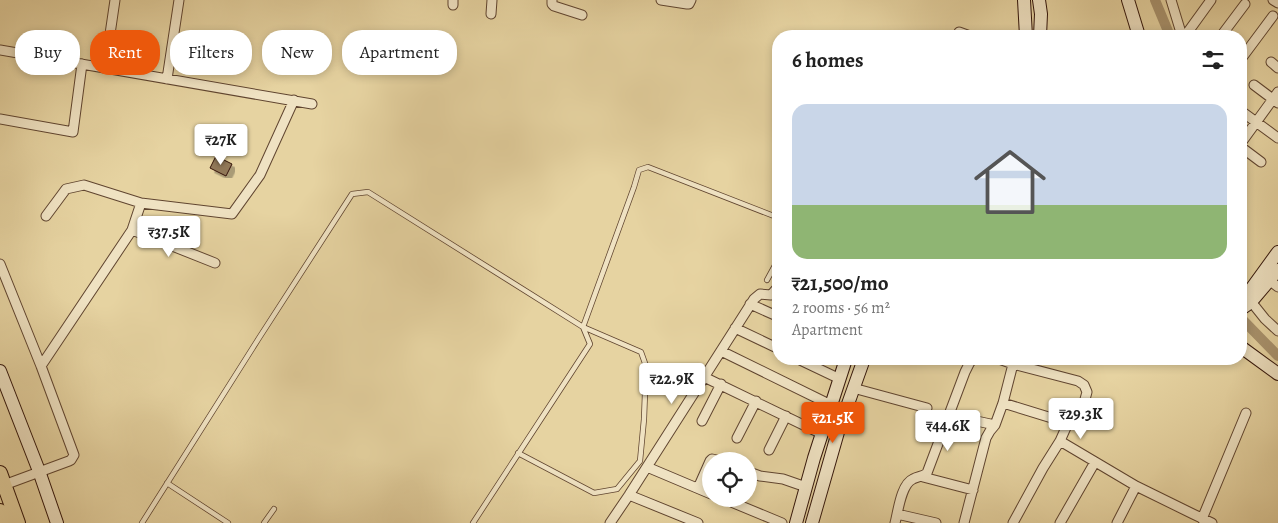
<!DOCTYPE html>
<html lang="en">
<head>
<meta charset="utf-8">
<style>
	:root { --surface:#fff; --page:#f6f6f6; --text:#222; --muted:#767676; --accent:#ea580c }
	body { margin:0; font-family:Alegreya,serif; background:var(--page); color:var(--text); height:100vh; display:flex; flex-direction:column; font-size:19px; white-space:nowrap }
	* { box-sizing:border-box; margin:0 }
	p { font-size:16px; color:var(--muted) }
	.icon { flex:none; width:28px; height:28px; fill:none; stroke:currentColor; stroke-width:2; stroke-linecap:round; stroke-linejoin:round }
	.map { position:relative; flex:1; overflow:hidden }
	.drawer { position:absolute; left:772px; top:30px; width:475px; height:335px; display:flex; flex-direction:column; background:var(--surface); border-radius:20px; box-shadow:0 2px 8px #0003 }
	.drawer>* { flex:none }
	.hud { position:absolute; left:15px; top:30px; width:475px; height:45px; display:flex; gap:10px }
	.buttons { position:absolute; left:702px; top:452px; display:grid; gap:10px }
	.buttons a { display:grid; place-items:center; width:55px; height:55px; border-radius:50%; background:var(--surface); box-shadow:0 2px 8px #0003; font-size:25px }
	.price { position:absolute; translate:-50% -42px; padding:0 11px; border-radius:5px; background:#fff; color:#222; font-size:16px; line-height:32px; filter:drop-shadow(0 1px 2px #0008) }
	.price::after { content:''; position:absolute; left:50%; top:30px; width:15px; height:11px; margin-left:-8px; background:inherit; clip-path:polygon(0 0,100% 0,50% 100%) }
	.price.active { background:var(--accent); color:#fff }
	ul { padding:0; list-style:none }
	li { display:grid; align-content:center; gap:10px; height:265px; padding:0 20px }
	li span { display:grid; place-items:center; height:155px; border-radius:15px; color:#555 }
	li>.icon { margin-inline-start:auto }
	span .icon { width:90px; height:90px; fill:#fffc; stroke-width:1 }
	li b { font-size:21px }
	h2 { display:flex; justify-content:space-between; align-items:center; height:60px; padding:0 20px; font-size:21px }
	.chip { padding:0 18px; border-radius:20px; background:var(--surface); box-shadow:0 2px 8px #0003; font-size:18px; line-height:45px }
	.chip.active { background:var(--accent); color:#fff }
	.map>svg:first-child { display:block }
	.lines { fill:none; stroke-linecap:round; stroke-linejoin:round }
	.canal { stroke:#a9936e; stroke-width:10 }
	.building { fill:#917859; stroke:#34160b; filter:url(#shadow) }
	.lane-casing { stroke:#604530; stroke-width:6 }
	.street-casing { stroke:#604530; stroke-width:11 }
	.secondary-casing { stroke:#34160b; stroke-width:14 }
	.primary-casing { stroke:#34160b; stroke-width:16 }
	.lane { stroke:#efe2c2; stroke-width:4.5 }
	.street { stroke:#efe2c2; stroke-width:9 }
	.secondary { stroke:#efe2c2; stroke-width:12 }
	.primary { stroke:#e6d3a1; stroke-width:14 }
</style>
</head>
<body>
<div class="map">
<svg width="1278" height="523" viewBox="0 0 1278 523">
	<defs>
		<filter id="shadow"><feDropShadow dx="4.5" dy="4.5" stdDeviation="0" flood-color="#0004"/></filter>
	</defs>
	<rect width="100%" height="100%" fill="#e6d3a1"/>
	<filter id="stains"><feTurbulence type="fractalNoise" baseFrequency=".004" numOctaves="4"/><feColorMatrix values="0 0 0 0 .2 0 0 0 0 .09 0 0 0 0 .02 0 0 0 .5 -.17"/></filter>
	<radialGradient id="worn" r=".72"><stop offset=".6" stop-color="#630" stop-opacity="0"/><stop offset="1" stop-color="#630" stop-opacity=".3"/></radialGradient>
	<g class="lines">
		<!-- canal -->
		<path class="canal" d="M1155 0 1170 36
			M1241 318 1278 356"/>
	</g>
	<!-- building -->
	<path class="building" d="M216 156 232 164 226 176 210 168Z"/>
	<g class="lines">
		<!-- lane casing -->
		<g class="lane-casing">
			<path id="lane" d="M767 280 779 258
				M518 453 594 493 617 489 640 461 644 419 646 366 641 352 583 327 634 187 639 170 648 167 779 218
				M167 483 228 523
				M142 523 259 338 352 194 368 192 583 327 590 344 473 523
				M264 523 274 509"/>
		</g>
		<!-- street casing -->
		<g class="street-casing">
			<path id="street" d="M552 0V4L554 6 582 15
				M661 0 687 4H689L691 0
				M1171 0 1182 36
				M1273 0 1278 3
				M453 5V0
				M491 14 492 0
				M959 32 970 36
				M1185 36 1211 0
				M1221 36 1245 4
				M0 50 312 104
				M1241 59 1273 16
				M1271 62 1278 68
				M105 68 115 0
				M167 79 179 0
				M1254 85 1278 103
				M1241 111 1278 138
				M0 119 73 132 82 64
				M1241 143 1278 92
				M1241 147 1261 162
				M46 216 66 189 84 185 141 203 232 214 260 175 294 100
				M132 230 215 263
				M0 264 41 366 74 455 71 460 69 461 4 485
				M1269 280 1278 287
				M1241 289 1265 319 1278 331
				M750 304 779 317
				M735 328 779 349
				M721 351 831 405
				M798 359 840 379
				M41 366 132 230 141 203
				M704 377 822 434
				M853 388 927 408
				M1003 403 1068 423 1077 419 1081 414 1087 392 1084 385 1078 381 1013 364
				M949 415 995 425
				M702 421 721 384
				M737 438 756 401
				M1060 441 1068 423
				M769 450 786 416
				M647 467 711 494
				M749 472 760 476 783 479 806 487
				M923 477 973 490
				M1136 486 1193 514 1212 523
				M698 488 710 461 712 459 721 461
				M629 495 698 523
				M724 499 782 523
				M897 514 936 523
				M1202 519 1246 413
				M610 523 629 495 754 299 760 294 771 295 779 286
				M895 523C898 512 901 484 913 479 918 476 922 477 927 473L965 372 970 362 974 359
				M964 523 986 438 990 431 995 425 1003 403 1013 364 999 359
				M1013 523 1043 468 1060 441 1136 486 1117 523
				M1060 523 1095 462"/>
		</g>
		<!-- secondary casing -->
		<g class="secondary-casing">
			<path id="secondary" d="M1024 0 1026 36
				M1039 0 1041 14 1040 36
				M1128 0 1139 36
				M1241 300 1246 296 1278 252
				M1241 309 1251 302 1278 270
				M1241 347 1278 374
				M0 371 39 471 57 523
				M796 523 814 458 846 359
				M812 523 838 432 864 359"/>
		</g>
		<!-- primary casing -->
		<g class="primary-casing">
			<path id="primary" d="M0 473 18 523
				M0 511 4 523"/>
		</g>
		<!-- lane -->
		<use href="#lane" class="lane"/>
		<!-- street -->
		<use href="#street" class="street"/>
		<!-- secondary -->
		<use href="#secondary" class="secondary"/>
		<!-- primary -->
		<use href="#primary" class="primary"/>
	</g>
	<rect width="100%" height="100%" filter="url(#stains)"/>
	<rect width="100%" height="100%" fill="url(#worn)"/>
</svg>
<div class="buttons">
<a><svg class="icon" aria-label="locate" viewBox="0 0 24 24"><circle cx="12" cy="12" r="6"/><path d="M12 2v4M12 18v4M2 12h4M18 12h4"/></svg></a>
</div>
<b class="price" style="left:221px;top:166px">₹27K</b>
<b class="price" style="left:169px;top:258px">₹37.5K</b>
<b class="price" style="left:672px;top:405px">₹22.9K</b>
<b class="price" style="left:1081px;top:440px">₹29.3K</b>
<b class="price active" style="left:833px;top:444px">₹21.5K</b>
<b class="price" style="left:948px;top:452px">₹44.6K</b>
<div class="hud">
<a class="chip">Buy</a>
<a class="chip active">Rent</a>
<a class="chip">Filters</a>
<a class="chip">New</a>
<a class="chip">Apartment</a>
</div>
<section class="drawer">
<h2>6 homes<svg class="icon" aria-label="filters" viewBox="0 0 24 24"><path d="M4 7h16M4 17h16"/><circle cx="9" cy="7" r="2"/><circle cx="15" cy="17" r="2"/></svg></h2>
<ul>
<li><span style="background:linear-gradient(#c9d6e8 65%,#8fb573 0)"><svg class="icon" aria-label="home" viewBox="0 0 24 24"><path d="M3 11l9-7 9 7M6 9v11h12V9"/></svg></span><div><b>₹21,500/mo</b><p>2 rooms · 56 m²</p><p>Apartment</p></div></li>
</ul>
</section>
</div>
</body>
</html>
